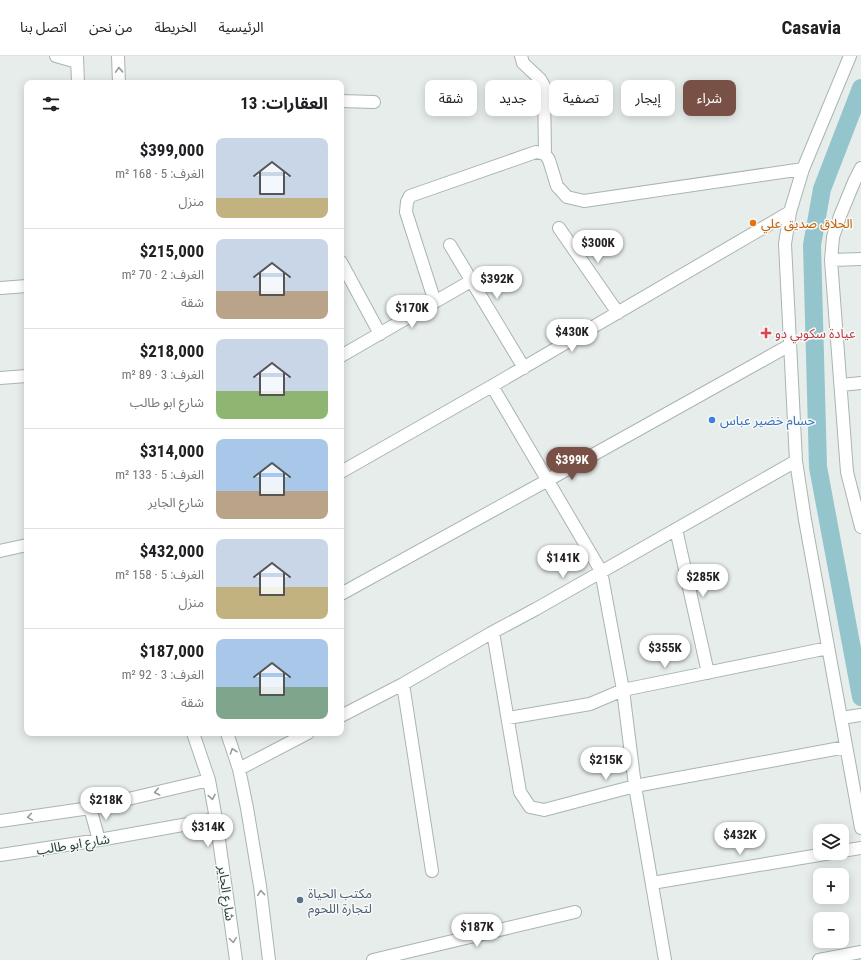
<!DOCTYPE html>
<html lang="ar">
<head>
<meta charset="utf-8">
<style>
	:root { --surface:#fff; --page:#f2f2f2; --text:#202124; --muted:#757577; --line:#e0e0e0; --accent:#785045 }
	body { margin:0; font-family:"Roboto Condensed","Noto Sans Arabic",sans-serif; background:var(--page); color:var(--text); direction:rtl; height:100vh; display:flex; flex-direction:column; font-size:15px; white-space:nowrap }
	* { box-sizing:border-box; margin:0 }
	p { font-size:13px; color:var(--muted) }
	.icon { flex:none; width:22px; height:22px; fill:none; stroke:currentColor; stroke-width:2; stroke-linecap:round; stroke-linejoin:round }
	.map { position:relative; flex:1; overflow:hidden; direction:ltr }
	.side { position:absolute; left:24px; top:24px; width:320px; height:656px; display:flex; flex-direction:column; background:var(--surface); border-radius:8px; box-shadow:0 2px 10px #0003; direction:rtl }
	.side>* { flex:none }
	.banner { position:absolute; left:356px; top:24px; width:380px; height:36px; direction:rtl; display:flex; gap:8px }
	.tools { position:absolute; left:813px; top:768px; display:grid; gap:8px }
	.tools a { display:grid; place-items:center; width:36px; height:36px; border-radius:8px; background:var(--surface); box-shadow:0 2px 10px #0003; font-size:20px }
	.price { position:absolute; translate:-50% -34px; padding:0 9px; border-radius:14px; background:#fff; color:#222; font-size:13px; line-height:26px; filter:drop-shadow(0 1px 2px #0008) }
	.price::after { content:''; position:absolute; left:50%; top:24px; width:12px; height:9px; margin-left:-6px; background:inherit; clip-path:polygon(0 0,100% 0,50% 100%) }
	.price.current { background:var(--accent); color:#fff }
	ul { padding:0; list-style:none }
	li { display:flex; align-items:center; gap:12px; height:100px; padding:0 16px }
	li+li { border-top:1px solid var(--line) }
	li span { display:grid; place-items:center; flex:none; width:112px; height:80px; border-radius:8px; color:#555 }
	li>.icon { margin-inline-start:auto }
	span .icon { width:48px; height:48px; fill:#fffc; stroke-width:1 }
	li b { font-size:17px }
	h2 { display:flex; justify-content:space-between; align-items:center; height:48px; padding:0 16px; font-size:17px }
	.tag { padding:0 14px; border-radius:8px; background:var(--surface); box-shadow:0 2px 10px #0003; font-size:14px; line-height:36px }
	.tag.current { background:var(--accent); color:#fff }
	header { display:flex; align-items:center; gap:24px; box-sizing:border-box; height:56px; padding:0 20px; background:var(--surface); border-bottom:1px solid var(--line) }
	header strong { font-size:19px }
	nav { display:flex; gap:22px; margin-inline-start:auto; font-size:14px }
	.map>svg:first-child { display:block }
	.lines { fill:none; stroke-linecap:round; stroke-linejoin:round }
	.canal { stroke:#94c4cc; stroke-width:18 }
	.minor-casing { stroke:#a9b5b1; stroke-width:14 }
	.minor { stroke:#fff; stroke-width:12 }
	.oneway { stroke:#939e9b }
	.food-dot { fill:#e8710a; stroke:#f6faf8; stroke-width:1.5 }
	.health-dot { fill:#e0444e; stroke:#f6faf8; stroke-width:1.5 }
	.shop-dot { fill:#3f7fe0; stroke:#f6faf8; stroke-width:1.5 }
	.service-dot { fill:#5c6f8a; stroke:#f6faf8; stroke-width:1.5 }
	.labels { text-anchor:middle; stroke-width:3; stroke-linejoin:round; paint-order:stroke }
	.food-label { font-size:13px; fill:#c56008; stroke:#f6faf8; text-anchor:start }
	.health-label { font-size:13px; fill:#be3a42; stroke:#f6faf8; text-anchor:start }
	.shop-label { font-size:13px; fill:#366cbe; stroke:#f6faf8; text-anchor:start }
	.street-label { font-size:13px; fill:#273d37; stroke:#f6faf8 }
	.service-label { font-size:13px; fill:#4e5e75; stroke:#f6faf8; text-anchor:start }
</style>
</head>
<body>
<header>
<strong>Casavia</strong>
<nav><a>الرئيسية</a><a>الخريطة</a><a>من نحن</a><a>اتصل بنا</a></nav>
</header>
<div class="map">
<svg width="861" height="904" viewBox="0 0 861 904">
	<rect width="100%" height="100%" fill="#e6edea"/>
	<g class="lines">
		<!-- canal -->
		<path class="canal" d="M861 32 822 133 812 189 818 411 861 641"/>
		<!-- minor casing -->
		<g class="minor-casing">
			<path id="minor" d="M56 0 77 6
				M77 0 78 27
				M118 0 119 27
				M521 0 523 7 540 23 544 30 545 98
				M850 0 803 113 790 156 785 188 796 405 805 464 861 772
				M341 45 374 46
				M861 112 854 126 840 160 833 181 831 204 847 416 861 471
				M559 172 618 257
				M450 189 524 312
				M831 204 861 203
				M341 206 380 278
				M0 232 27 230
				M435 246 406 156 407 146 410 140 536 96 545 98 549 104 557 130 567 141 584 145 803 113
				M341 300 471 225
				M0 322 27 320
				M841 329 861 327
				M492 330 601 515 623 634 635 730 665 904
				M341 416 492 330 790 156
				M676 473 708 617
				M0 495 27 489
				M341 538 548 424 790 289
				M493 576 520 736 530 751 544 754 635 730 846 691
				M403 628 432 815
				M341 660 403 628 493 576 536 553 796 405
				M508 662 590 648 623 634 828 592
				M841 662 861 659
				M193 677 209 724 216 763 236 904
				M227 677 239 713 247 752 260 830 269 904
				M239 713 308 677
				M90 752 99 784
				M0 765 90 752 209 724
				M842 795 861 792
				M0 799 99 784 216 763
				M652 827 831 797
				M373 904 575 856
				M819 904 861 896"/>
		</g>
		<!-- minor -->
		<use href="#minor" class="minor"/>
	</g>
	<!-- one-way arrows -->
	<defs><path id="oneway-chevron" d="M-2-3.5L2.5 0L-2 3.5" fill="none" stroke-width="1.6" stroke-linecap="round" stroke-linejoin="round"/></defs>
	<g class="oneway">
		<use href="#oneway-chevron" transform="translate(119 14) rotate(-92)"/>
		<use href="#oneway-chevron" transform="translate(233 695) rotate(-109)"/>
		<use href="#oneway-chevron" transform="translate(157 736) rotate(167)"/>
		<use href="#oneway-chevron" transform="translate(212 741) rotate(79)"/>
		<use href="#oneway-chevron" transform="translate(30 761) rotate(171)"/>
		<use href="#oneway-chevron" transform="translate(261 837) rotate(-96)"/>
		<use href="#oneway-chevron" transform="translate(233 884) rotate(82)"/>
	</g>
	<!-- markers -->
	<circle class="food-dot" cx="753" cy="167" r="4"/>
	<path class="health-dot" d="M764 271h4v4h4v4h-4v4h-4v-4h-4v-4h4z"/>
	<circle class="shop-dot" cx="712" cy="364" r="4"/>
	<circle class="service-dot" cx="300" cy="844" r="4"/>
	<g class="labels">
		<!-- food labels -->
		<g class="food-label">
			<text x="761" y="172">الحلاق صديق علي</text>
		</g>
		<!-- health labels -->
		<g class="health-label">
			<text x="775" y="282">عيادة سكوبي دو</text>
		</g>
		<!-- shop labels -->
		<g class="shop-label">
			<text x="720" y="369">حسام خضير عباس</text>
		</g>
		<!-- street labels -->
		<g class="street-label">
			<text transform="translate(73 788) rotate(-9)" y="5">شارع ابو طالب</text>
			<text transform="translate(227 837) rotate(82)" y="5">شارع الجاير</text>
		</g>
		<!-- service labels -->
		<g class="service-label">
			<text x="308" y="842">مكتب الحياة<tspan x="308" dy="15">لتجارة اللحوم</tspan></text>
		</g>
	</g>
</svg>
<div class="tools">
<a><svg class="icon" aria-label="layers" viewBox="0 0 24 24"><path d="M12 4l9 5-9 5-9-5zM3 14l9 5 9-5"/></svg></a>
<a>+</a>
<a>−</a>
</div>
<b class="price" style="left:598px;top:208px">$300K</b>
<b class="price" style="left:497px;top:244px">$392K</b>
<b class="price" style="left:412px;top:273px">$170K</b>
<b class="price" style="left:572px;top:297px">$430K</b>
<b class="price current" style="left:572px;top:425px">$399K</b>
<b class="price" style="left:563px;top:523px">$141K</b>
<b class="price" style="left:703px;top:542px">$285K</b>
<b class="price" style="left:665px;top:613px">$355K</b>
<b class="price" style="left:606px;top:725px">$215K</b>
<b class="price" style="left:106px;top:765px">$218K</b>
<b class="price" style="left:208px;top:792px">$314K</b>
<b class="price" style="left:740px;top:800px">$432K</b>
<b class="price" style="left:477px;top:892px">$187K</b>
<div class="banner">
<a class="tag current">شراء</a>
<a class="tag">إيجار</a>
<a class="tag">تصفية</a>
<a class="tag">جديد</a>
<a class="tag">شقة</a>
</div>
<section class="side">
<h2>العقارات: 13<svg class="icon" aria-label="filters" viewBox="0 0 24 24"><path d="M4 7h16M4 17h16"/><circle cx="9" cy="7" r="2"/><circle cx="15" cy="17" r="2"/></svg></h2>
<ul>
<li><span style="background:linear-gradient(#c9d6e8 75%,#c2b280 0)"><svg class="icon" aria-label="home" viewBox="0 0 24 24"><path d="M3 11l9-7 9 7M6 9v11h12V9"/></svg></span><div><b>$399,000</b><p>الغرف: 5 · 168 m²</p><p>منزل</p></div></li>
<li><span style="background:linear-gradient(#c9d6e8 65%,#b9a48a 0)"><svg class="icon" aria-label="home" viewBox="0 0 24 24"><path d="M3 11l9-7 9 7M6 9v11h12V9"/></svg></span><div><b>$215,000</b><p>الغرف: 2 · 70 m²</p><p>شقة</p></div></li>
<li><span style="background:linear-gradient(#c9d6e8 65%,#8fb573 0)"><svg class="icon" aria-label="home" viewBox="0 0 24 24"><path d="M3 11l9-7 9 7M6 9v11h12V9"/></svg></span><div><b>$218,000</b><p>الغرف: 3 · 89 m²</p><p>شارع ابو طالب</p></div></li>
<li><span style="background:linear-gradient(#a9c7e8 65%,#b9a48a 0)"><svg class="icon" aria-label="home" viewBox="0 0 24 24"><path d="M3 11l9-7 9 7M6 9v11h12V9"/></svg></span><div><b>$314,000</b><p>الغرف: 5 · 133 m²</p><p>شارع الجاير</p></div></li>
<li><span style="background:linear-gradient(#c9d6e8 60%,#c2b280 0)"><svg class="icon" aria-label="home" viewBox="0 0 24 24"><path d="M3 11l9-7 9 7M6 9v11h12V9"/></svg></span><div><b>$432,000</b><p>الغرف: 5 · 158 m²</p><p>منزل</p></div></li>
<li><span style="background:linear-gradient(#a9c7e8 60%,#7fa58c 0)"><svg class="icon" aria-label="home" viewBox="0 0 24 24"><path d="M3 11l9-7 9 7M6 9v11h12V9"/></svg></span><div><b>$187,000</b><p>الغرف: 3 · 92 m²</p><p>شقة</p></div></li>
</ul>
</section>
</div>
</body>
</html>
